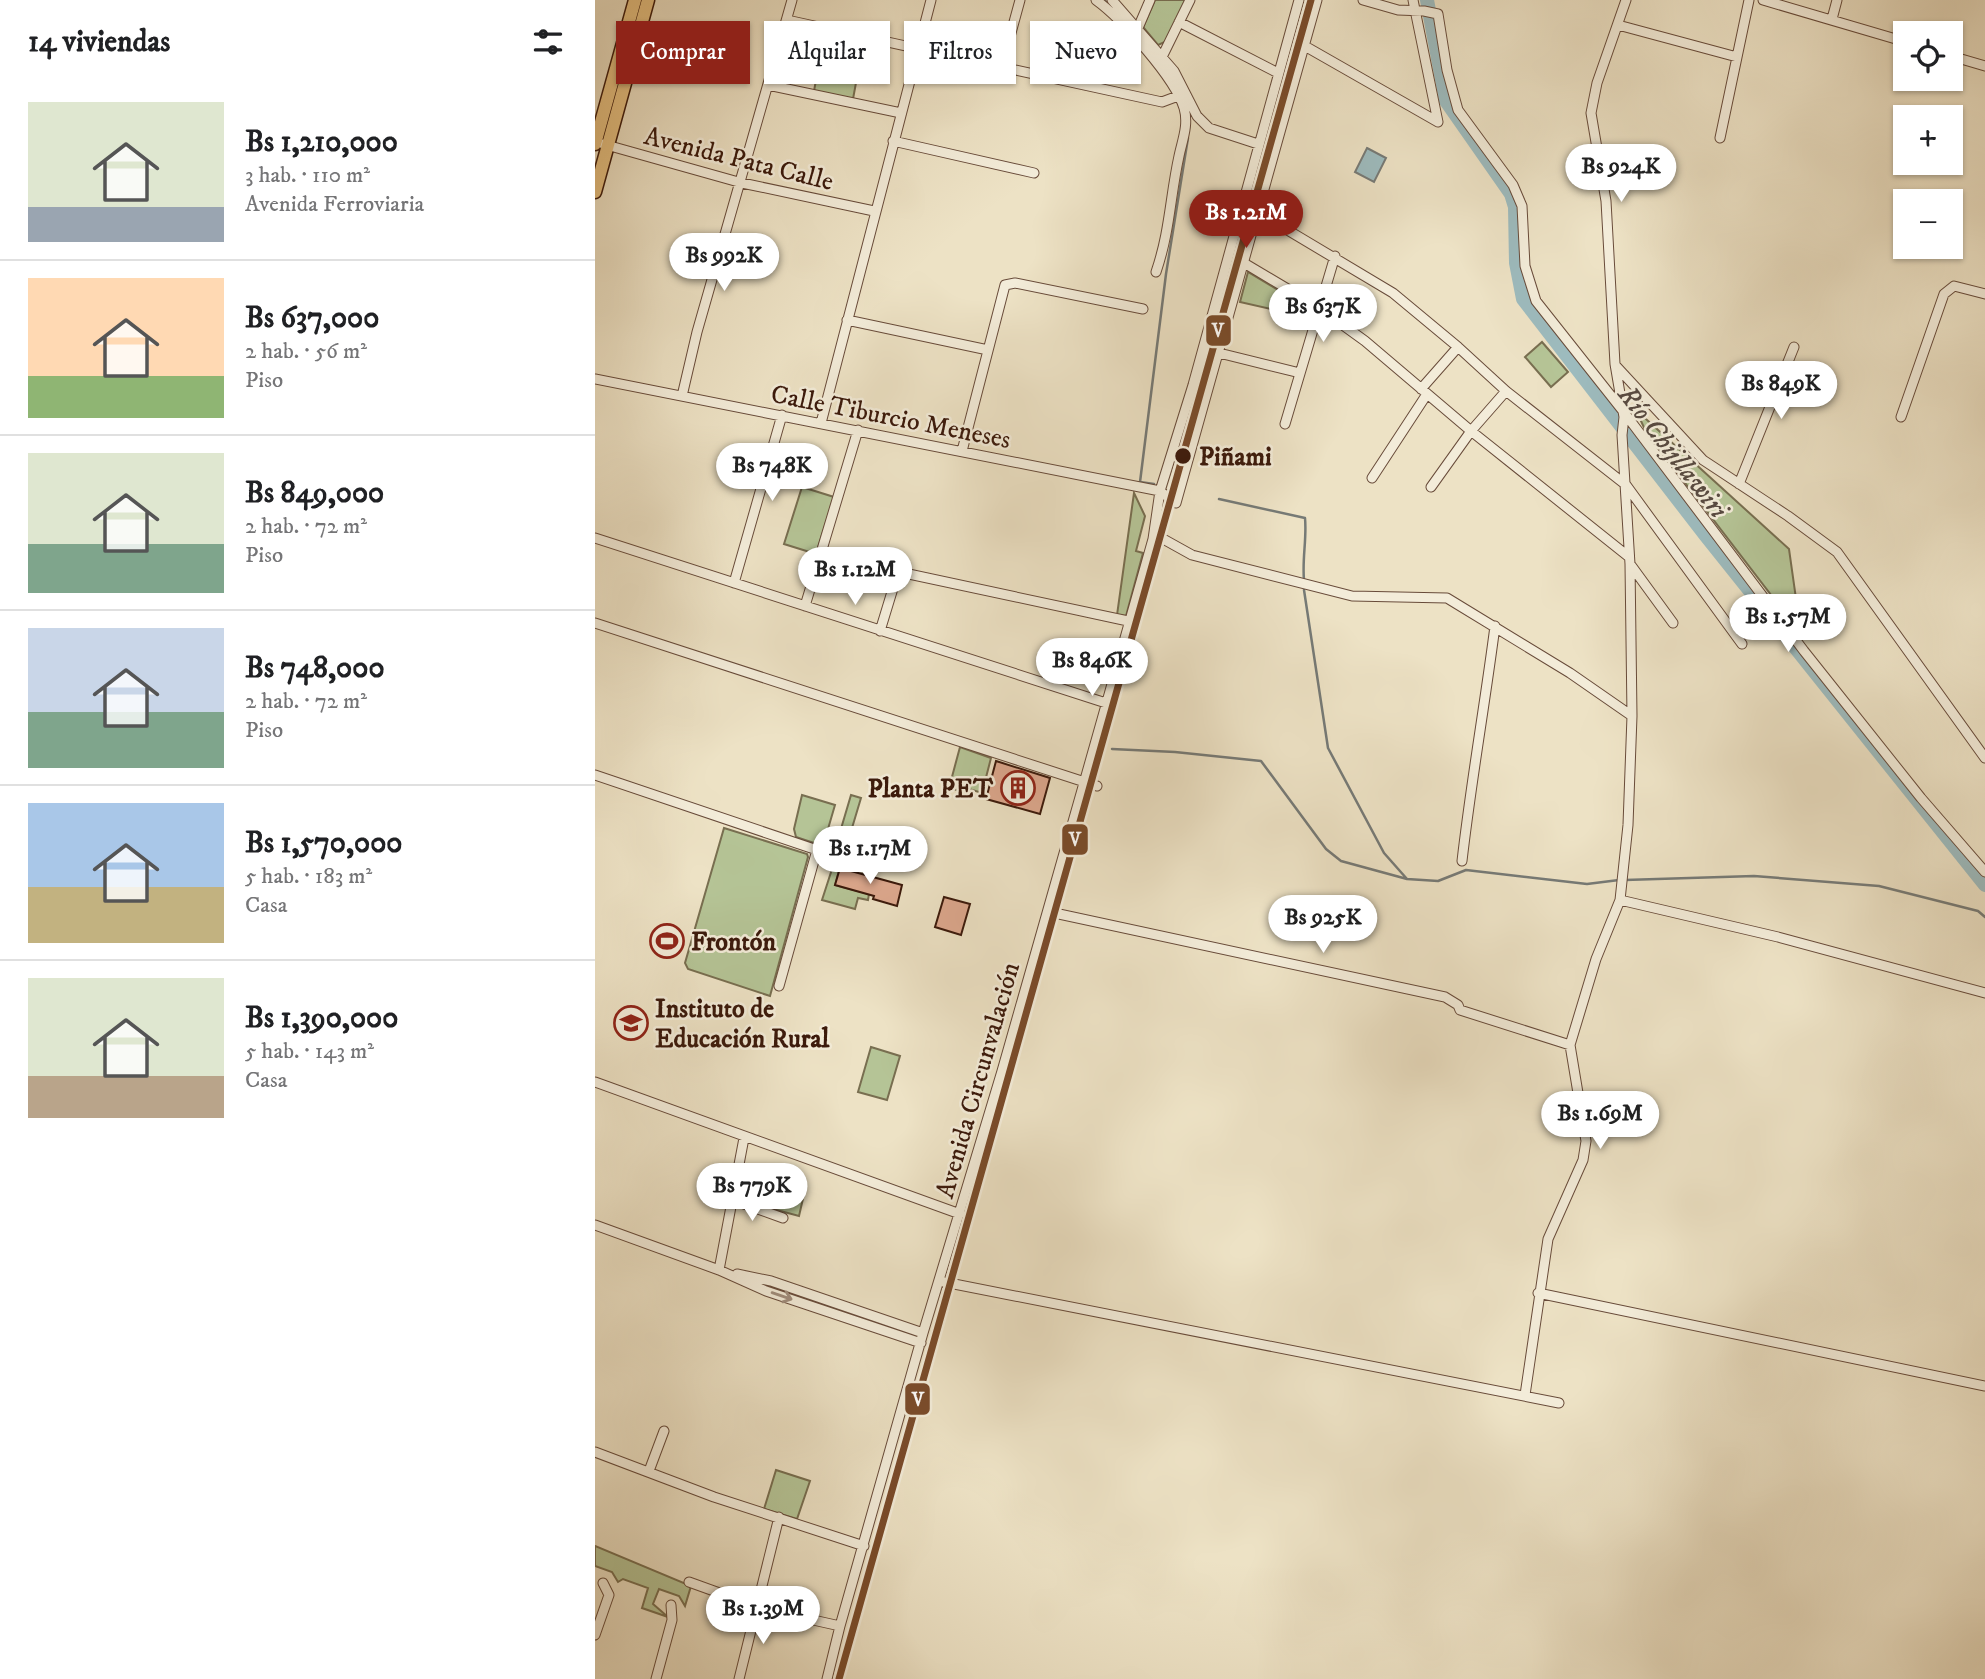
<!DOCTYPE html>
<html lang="es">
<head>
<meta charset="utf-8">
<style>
	:root { --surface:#fff; --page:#f2f2f2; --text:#202124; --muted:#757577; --line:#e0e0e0; --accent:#8f2418 }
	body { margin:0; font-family:"IM FELL DW Pica",serif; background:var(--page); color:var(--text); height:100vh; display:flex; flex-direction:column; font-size:26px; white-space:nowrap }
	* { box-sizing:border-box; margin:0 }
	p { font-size:23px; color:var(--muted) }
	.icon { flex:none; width:38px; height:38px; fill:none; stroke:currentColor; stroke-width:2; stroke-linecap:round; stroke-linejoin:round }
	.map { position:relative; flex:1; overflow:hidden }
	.details { display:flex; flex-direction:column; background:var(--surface); width:595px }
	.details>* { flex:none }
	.guide { position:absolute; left:21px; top:21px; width:665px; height:63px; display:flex; gap:14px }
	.controls { position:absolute; left:1298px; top:21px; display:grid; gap:14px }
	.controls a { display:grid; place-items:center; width:70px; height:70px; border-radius:0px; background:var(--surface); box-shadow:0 2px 5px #0004; font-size:35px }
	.price { position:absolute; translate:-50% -60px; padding:0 16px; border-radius:24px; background:#fff; color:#222; font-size:23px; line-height:46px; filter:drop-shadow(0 2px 4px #0008) }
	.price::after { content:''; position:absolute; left:50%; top:42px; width:21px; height:16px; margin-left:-10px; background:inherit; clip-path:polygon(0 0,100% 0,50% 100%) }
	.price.current { background:var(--accent); color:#fff }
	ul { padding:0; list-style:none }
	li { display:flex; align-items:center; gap:21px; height:175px; padding:0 28px }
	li+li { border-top:2px solid var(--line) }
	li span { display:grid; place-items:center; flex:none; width:196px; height:140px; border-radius:0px; color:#555 }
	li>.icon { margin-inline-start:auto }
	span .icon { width:84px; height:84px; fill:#fffc; stroke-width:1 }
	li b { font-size:30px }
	h2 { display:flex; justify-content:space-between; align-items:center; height:84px; padding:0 28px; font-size:30px }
	.pill { padding:0 24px; border-radius:0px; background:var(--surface); box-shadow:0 2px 5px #0004; font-size:24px; line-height:63px }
	.pill.current { background:var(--accent); color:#fff }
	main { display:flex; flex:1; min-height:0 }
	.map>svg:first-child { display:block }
	.green { fill:#b5c496; stroke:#786e50; stroke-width:2 }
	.water { fill:#9dbbbe; stroke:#767a76; stroke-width:2 }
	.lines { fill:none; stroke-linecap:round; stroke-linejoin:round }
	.stream { stroke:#767a76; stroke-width:2.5 }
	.river { stroke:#9dbbbe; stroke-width:14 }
	.building { fill:#dda88e; stroke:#3b190b; stroke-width:2 }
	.minor-casing { stroke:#684b3a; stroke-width:11 }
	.major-casing { stroke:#3b190b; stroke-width:15 }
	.minor { stroke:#f3ecd9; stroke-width:9 }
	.major { stroke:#e6c182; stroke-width:12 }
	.rail-1-casing { stroke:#f3ecd9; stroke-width:12 }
	.rail-1 { stroke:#7a4b2a; stroke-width:7 }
	.oneway { stroke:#a08d7c }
	.stop-dot { fill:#3b190b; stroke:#f3ecd9; stroke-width:2.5 }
	.labels { text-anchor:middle; stroke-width:5; stroke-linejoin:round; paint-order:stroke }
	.street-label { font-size:26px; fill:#3b190b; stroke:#f3ecd9 }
	.stop-label { font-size:26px; font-weight:bold; fill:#3b190b; stroke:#f3ecd9; text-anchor:start }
	.poi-label { font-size:26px; font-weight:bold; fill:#3b190b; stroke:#f3ecd9; text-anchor:start }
	.water-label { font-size:28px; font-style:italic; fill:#584a41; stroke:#f3ecd9 }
	.line-badge { stroke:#f3ecd9; stroke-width:2.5 }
	.badge-label { font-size:19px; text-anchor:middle; font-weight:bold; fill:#fff }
</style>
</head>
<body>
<main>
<section class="details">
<h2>14 viviendas<svg class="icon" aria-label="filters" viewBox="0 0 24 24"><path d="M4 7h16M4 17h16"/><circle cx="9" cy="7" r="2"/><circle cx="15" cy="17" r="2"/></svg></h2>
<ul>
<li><span style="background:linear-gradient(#dfe7d0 75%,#9aa5b1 0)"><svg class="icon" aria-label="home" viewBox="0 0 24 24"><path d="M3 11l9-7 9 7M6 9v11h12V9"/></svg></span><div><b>Bs 1,210,000</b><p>3 hab. · 110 m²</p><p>Avenida Ferroviaria</p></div></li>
<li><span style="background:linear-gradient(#ffd9b3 70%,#8fb573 0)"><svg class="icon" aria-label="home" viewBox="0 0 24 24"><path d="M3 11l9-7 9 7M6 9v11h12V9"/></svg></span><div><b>Bs 637,000</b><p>2 hab. · 56 m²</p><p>Piso</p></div></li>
<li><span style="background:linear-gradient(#dfe7d0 65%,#7fa58c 0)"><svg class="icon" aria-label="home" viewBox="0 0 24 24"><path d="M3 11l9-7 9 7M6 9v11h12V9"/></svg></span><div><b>Bs 849,000</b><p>2 hab. · 72 m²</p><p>Piso</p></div></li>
<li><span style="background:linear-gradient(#c9d6e8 60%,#7fa58c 0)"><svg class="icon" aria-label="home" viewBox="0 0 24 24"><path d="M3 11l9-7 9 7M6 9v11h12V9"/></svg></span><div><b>Bs 748,000</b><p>2 hab. · 72 m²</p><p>Piso</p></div></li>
<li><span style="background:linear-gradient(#a9c7e8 60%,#c2b280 0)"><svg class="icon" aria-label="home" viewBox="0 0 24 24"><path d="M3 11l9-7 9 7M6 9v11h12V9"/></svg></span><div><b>Bs 1,570,000</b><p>5 hab. · 183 m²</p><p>Casa</p></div></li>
<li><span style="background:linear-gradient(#dfe7d0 70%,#b9a48a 0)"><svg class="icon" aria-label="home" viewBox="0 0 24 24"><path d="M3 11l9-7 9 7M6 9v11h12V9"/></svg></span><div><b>Bs 1,390,000</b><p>5 hab. · 143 m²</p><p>Casa</p></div></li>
</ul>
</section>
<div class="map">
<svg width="1390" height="1679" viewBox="0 0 1390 1679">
	<rect width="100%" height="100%" fill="#ede2c5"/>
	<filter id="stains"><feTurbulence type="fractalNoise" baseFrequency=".00286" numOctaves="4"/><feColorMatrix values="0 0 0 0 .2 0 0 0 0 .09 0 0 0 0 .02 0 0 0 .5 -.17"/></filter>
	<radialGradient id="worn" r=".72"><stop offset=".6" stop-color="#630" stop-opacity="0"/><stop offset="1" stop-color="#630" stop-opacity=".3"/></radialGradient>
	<!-- green -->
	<path class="green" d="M560 0H592L572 41 563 45 548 27Z
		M224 64 263 72 258 99 219 91Z
		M653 272 718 311 716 318 645 302Z
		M947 342 973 372 956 387 930 357Z
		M1041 410 1194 549 1206 634 1051 432Z
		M207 487 239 497 221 554 189 544Z
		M539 493 550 516 541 551 548 553 531 616 522 615Z
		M365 747 396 758 387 793 371 788 370 792 354 788Z
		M207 795 240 805 228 846 201 837 199 829Z
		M256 795 266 798 257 828 258 833 269 846 268 854 264 855 240 849Z
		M129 828 212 854 213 857 175 996 93 969 90 963Z
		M243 859 247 860 240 885 274 894 273 900 263 898 260 909 227 900 239 863Z
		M276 1047 305 1056 292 1100 263 1092Z
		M145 1176 210 1190 204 1216 145 1200 141 1195Z
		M181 1470 215 1481 202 1519 169 1509Z
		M0 1546 96 1586 90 1606 84 1596 64 1589 58 1604 73 1617 47 1608 53 1588 28 1579 23 1582 17 1572 0 1566Z"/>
	<!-- water -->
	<path class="water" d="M772 148 791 158 779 182 760 172Z"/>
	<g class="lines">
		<!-- stream -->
		<path class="stream" d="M509 0 522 12
			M559 484 545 482 571 274 593 138
			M624 499 710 518C712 538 707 559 709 580
			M709 590 733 748 789 853 812 879 843 881 871 870 992 884 1024 880
			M517 749 580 752 666 761 731 849 746 861 812 879
			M1030 880 1159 876 1284 886 1383 911 1390 917"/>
		<!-- river -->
		<path class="river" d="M832 0 851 101 916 194 920 207 921 263 928 299 1111 536 1390 885"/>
	</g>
	<!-- building -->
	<path class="building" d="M401 761 455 778 445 814 391 799Z
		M245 868 307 885 302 906 278 899 279 896 240 885Z
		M349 897 375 904 366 935 340 927Z"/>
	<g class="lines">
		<!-- minor casing -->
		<g class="minor-casing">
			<path id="minor" d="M501 0C527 19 580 78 589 108 594 125 587 141 584 156 575 197 575 231 561 272
				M517 0 579 71 602 116 614 128 663 144
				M768 0 803 10 829 11 843 14 852 70 863 110 918 185 927 206 930 266 941 301 1028 411 1209 651 1326 798 1390 872
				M818 0 843 122
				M1168 0 1311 42
				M1237 19 1242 0
				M192 20 567 102 583 96
				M584 22 683 73
				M1023 25 1142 57
				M543 28 555 0
				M708 45 843 122
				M1356 56 1390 66
				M567 57 595 0
				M407 66 425 0
				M173 85 306 113
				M1125 138 1154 0
				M298 141 439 173
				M8 144 147 183 279 211
				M664 213 798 293 863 347 911 391 1031 485 1147 644
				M649 263 723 307 770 341 876 431 1034 557
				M252 320 393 350
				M624 353 705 373
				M1021 366 1108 460 1193 516 1242 552 1390 758
				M0 379 565 491 581 503 722 0
				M826 389 863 347
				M87 396 102 332 197 0
				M1306 417 1349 294 1359 286 1390 294
				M226 423 336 0
				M690 424 740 256
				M367 451 410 285 420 283 548 309
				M777 478 832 394
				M1144 484 1199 347
				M836 487 876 431 911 391
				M0 538 511 703
				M570 540 597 555 757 596 852 598 975 673 1037 716
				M225 555 533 621
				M1035 564 1078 623
				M139 583 187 415
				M210 606 263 430
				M0 623 502 786
				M285 631 303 572
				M0 775 222 850 184 986
				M867 861C876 782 890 704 900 626
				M1025 900 1183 937 1390 993
				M464 914 850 997 863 1005 865 1010 975 1045
				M0 1082 365 1214
				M138 1200 188 1218
				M0 1225 124 1270 171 1291 326 1343
				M124 1270 149 1138
				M142 1274 176 1281 328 1333
				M344 1281 964 1403
				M943 1293 1390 1386
				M930 1395 953 1239 988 1160 991 1141 975 1045 1001 959 1025 900 1033 825 1037 716 1035 564 1027 435 1029 417 1020 364 1011 201 996 113 1002 83 1031 0
				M0 1452 119 1497 269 1546
				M54 1471 69 1431
				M94 1582 169 1609 245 1626
				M0 1635 14 1595 8 1583
				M61 1679 77 1620 76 1605
				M144 1679 184 1517
				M232 1679 245 1626 328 1333 407 1071 489 783 558 539 565 491 598 385 704 0"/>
		</g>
		<!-- major casing -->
		<g class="major-casing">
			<path id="major" d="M0 144 40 0
				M0 192 53 0"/>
		</g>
		<!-- minor -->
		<use href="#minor" class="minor"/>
		<!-- major -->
		<use href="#major" class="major"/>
		<!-- rail-1 casing -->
		<g class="rail-1-casing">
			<path id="rail-1" d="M244 1679 716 0"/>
		</g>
		<!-- rail-1 -->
		<use href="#rail-1" class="rail-1"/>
	</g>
	<!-- one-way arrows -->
	<defs><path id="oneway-shaft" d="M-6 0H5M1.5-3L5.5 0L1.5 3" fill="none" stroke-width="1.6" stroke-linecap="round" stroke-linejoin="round" transform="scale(1.75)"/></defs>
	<use class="oneway" href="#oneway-shaft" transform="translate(187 1296) rotate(19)"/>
	<!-- icons -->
	<defs>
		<g id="building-ring" transform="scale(1.75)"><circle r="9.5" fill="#f3ecd9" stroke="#8f2418" stroke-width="1.5"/><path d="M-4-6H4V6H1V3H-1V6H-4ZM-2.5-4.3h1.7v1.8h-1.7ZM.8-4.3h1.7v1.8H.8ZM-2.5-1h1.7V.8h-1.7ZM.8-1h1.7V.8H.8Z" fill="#8f2418"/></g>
		<g id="stadium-ring" transform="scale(1.75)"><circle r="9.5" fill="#f3ecd9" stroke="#8f2418" stroke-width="1.5"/><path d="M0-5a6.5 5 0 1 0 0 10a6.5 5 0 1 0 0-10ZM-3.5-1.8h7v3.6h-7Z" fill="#8f2418"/></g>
		<g id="university-ring" transform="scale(1.75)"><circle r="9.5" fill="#f3ecd9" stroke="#8f2418" stroke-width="1.5"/><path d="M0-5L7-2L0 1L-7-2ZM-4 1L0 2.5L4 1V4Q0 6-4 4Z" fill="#8f2418"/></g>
	</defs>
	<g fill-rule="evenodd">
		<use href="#building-ring" x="423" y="788"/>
		<use href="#stadium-ring" x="72" y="941"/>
		<use href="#university-ring" x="36" y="1023"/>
	</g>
	<!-- markers -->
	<circle class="stop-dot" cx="588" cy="456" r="9"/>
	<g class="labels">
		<!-- street labels -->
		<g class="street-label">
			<text transform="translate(144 158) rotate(14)" y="9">Avenida Pata Calle</text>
			<text transform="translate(296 416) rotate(11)" y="9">Calle Tiburcio Meneses</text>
			<text transform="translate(382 1080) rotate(-74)" y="9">Avenida Circunvalación</text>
		</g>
		<!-- stop labels -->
		<g class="stop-label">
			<text x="604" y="465">Piñami</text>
		</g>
		<!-- poi labels -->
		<g class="poi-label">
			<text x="398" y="797" text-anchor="end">Planta PET</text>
			<text x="96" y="950">Frontón</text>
			<text x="60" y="1017">Instituto de<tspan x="60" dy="30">Educación Rural</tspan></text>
		</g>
		<!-- water labels -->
		<g class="water-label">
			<text transform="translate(1079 451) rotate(52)" y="10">Río Chijllawiri</text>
		</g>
	</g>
	<g class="line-badge">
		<rect x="610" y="314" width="27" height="33" rx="7" fill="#7a4b2a"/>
		<rect x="466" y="823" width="28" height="33" rx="7" fill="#7a4b2a"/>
		<rect x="309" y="1382" width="27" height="34" rx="7" fill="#7a4b2a"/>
	</g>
	<g class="badge-label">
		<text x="623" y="337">V</text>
		<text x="480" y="846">V</text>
		<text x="323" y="1406">V</text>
	</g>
	<rect width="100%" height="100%" filter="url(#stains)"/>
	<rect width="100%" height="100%" fill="url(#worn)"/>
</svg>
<div class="controls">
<a><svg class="icon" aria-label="locate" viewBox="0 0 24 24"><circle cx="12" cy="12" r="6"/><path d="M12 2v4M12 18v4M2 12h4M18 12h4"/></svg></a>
<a>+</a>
<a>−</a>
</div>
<b class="price" style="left:1026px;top:204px">Bs 924K</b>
<b class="price current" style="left:651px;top:250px">Bs 1.21M</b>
<b class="price" style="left:129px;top:293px">Bs 992K</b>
<b class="price" style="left:728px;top:344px">Bs 637K</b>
<b class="price" style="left:1186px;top:421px">Bs 849K</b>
<b class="price" style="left:177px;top:503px">Bs 748K</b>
<b class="price" style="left:260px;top:607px">Bs 1.12M</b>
<b class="price" style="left:1193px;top:654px">Bs 1.57M</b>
<b class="price" style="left:497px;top:698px">Bs 846K</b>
<b class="price" style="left:275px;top:886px">Bs 1.17M</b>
<b class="price" style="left:728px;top:955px">Bs 925K</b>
<b class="price" style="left:1005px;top:1151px">Bs 1.69M</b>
<b class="price" style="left:157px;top:1223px">Bs 779K</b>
<b class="price" style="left:168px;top:1646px">Bs 1.39M</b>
<div class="guide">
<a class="pill current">Comprar</a>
<a class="pill">Alquilar</a>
<a class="pill">Filtros</a>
<a class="pill">Nuevo</a>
</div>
</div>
</main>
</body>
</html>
